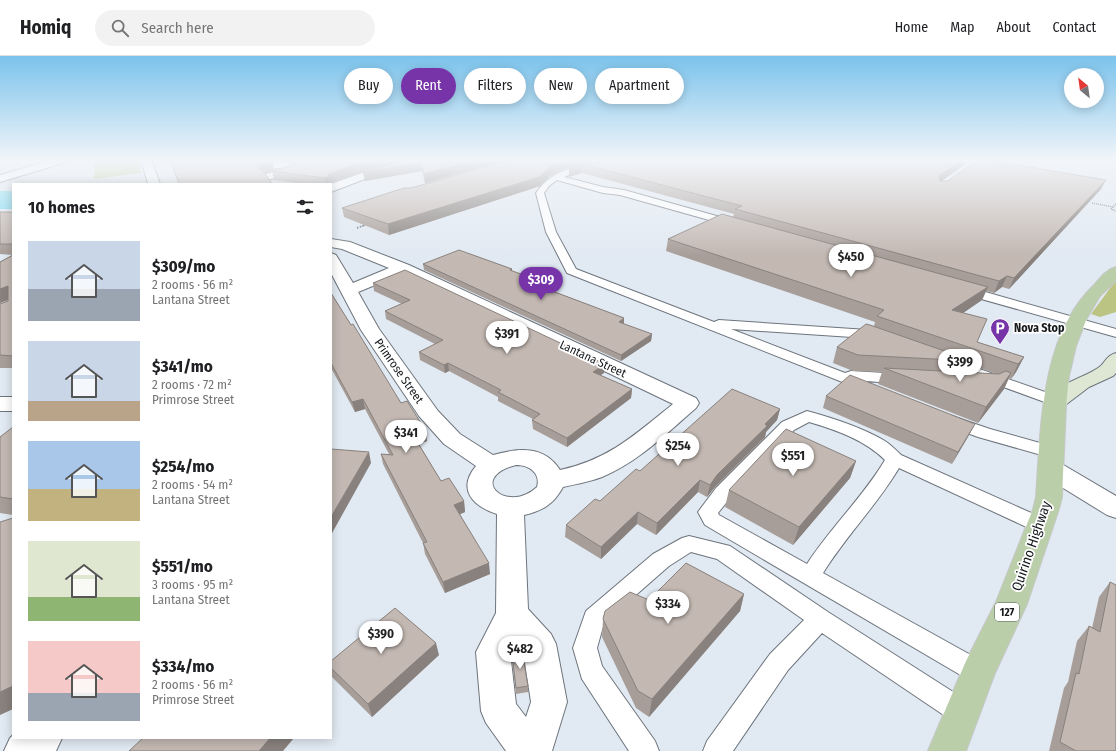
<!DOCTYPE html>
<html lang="en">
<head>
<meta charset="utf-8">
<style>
	:root { --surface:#fff; --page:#f2f2f2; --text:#202124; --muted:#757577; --line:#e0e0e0; --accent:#7634a8 }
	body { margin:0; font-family:"Fira Sans Condensed",sans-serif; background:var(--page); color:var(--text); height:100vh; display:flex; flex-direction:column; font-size:15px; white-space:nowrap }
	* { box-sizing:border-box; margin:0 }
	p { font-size:13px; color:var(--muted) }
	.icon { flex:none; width:22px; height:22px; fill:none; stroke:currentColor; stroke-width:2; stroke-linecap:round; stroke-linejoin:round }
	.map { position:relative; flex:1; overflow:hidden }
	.panel { position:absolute; left:12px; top:127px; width:320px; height:556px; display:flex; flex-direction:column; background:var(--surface); border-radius:0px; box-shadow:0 2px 10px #0003 }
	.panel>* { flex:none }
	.hud { position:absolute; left:344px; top:12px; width:380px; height:36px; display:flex; gap:8px }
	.needle { width:26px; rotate:331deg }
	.tools { position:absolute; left:1064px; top:12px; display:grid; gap:8px }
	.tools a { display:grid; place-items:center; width:40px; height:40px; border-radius:50%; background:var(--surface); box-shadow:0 2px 10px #0003; font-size:20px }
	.price { position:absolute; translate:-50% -34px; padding:0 9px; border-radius:14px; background:#fff; color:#222; font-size:13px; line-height:26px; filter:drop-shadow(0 1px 2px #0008) }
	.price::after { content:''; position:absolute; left:50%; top:24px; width:12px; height:9px; margin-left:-6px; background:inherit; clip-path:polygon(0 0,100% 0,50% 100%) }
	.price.current { background:var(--accent); color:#fff }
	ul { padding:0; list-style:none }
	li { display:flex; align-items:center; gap:12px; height:100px; padding:0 16px }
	li span { display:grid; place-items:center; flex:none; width:112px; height:80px; border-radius:0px; color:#555 }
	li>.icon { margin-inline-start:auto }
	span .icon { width:48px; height:48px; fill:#fffc; stroke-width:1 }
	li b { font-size:17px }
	h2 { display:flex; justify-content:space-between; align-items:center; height:48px; padding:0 16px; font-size:17px }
	.tag { padding:0 14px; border-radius:18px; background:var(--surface); box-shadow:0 2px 10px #0003; font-size:14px; line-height:36px }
	.tag.current { background:var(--accent); color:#fff }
	header { display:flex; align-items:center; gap:24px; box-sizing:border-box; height:56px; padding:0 20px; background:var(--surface); border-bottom:1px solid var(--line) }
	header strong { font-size:19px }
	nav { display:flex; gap:22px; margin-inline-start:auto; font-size:14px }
	.search { width:280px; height:36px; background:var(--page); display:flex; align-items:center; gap:10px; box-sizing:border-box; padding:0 14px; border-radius:22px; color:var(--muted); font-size:15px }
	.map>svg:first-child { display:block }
	.green { fill:#bbc483 }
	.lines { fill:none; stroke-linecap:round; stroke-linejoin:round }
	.river { fill:#78daf1; fill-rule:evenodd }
	.service-casing { stroke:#6d747c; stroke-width:2 }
	.minor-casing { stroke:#6d747c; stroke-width:2 }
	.tertiary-casing { stroke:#6d747c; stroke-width:2 }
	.secondary-casing { stroke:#6d747c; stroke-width:2 }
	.primary-casing { stroke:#c7c8c9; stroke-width:2 }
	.path-far1 { stroke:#797f85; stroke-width:1.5; stroke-dasharray:1 1; stroke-linecap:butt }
	.path { stroke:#797f85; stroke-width:2; stroke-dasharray:1.5 1.5; stroke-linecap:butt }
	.service { fill:#fff; fill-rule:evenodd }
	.minor { fill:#fff; fill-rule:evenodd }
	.tertiary { fill:#fff; fill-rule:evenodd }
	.secondary { fill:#dde7d4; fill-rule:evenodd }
	.primary { fill:#bbceaa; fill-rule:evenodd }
	.wall { fill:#a89e99; fill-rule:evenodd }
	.shaded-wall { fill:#88817d }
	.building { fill:#c3b8b2; stroke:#88817d }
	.labels { text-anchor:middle; stroke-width:3.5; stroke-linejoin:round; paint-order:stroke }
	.shield { fill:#fff; stroke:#5d5f61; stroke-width:1 }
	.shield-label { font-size:11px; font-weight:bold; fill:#171a1d }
	.poi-label { font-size:12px; font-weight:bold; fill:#171a1d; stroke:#fff; text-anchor:start }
	.street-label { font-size:12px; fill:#171a1d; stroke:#fff }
	.near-street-label { font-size:14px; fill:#171a1d; stroke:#fff }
</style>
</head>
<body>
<header>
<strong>Homiq</strong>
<div class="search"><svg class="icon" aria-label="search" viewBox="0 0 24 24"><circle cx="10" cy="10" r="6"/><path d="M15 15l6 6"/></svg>Search here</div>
<nav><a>Home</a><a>Map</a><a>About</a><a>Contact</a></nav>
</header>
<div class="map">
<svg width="1116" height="695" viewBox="0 0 1116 695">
	<rect width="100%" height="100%" fill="#e1e9f2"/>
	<!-- green -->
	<path class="green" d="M95 103H139L141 117 94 123Z
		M1116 224V256L1100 261 1091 258Z"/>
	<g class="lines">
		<!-- river -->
		<path class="river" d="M0 135H13V153H0Z"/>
		<!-- service casing -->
		<g class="service-casing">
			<path id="service" d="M611 103H623L622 105 578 115 564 121 603 131 624 134 738 166 739 168 734 171 620 139 603 137 557 124 549 130 544 137 556 176 576 213 714 266 719 264 868 274 880 277 882 280 880 283 875 284 867 282 731 273 845 317 851 315 902 318 907 320 910 323 907 326 902 328 867 325 873 330 870 333 865 335 860 333 567 217 546 176 536 137C554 110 582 111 611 103Z
				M964 230 1116 273V281L960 237 958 234 960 231Z
				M948 302 1062 342 1064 345 1062 348 1056 350 1050 348 943 309 941 306 943 303Z
				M807 355C833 362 861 371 885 385 891 389 896 394 901 399L1047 464 1050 469 1047 474 1040 476 1033 474 899 412C877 449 846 480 823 517L987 608 991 616 987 624 978 628 969 624 705 469 698 456 716 432 782 366ZM809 366C836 374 865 384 885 404 863 441 831 471 807 508L719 459 718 457 730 442 794 374Z
				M952 360 990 373 1058 392 1061 396 1058 400 1052 402 978 381 946 369 944 365 946 361Z
				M689 480 730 490 828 556 972 648 976 657 972 666 963 670 954 666 822 577 788 614 733 695H703L707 685 770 598 804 564 717 503 691 496 669 510 604 567 597 592 602 610 655 685 659 695H629L582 623 573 592 586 555 653 498 682 482Z"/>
		</g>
		<!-- minor casing -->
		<g class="minor-casing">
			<path id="minor" d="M141 103H151L160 128H148Z
				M416 103H433L432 105 370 121 331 136V128L362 117Z
				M280 105 296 109 298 111 294 116 268 124 264 123 262 121 264 119 284 112 262 113 256 110 258 108Z
				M331 183 350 186 409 209 696 342 699 347 696 352C667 377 638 406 602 421 589 426 576 428 563 431 554 448 542 455 524 459L528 553 551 578 556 588 567 646 552 695H506L486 667 481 655 476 596 496 557 497 458C472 450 457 433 476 410L444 388 419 360 361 274 331 217V197L336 199 353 227 389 212 342 193 331 191ZM402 218 673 348C636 378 608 404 560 414 544 389 518 392 493 399L460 378 438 355 379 273 358 236ZM516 409C529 409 541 417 537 431 507 459 466 422 516 409ZM515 584 523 594 531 646 526 661 516 648 510 596Z
				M0 341H13V355H0Z
				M1051 405 1060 407 1116 440V462L1107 459 1042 419 1038 413 1042 407Z
				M13 679V682H62L56 695H4L10 682Z"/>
		</g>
		<!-- tertiary casing -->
		<g class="tertiary-casing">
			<path id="tertiary" d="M55 103H71L70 105 0 126V119Z"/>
		</g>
		<!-- secondary casing -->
		<g class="secondary-casing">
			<path id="secondary" d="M1116 297V317L1113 320 1089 331 1064 350 1056 352 1048 350 1045 345C1057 328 1081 323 1098 312 1106 307 1105 300 1116 297Z"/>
		</g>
		<!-- primary casing -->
		<g class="primary-casing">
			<path id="primary" d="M1116 211V225L1100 240 1087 262 1076 290 1069 320 1066 350 1062 441 1059 453 1027 548 995 617 966 695H928L966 605 996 546 1033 453 1036 441C1041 372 1040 279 1095 228 1101 221 1107 213 1116 211Z"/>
		</g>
		<!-- path-far1 -->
		<path class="path-far1" d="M1092 147 1113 151
			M1116 148 1111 153 1116 155
			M362 170 368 168"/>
		<!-- path -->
		<path class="path" d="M357 172 365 169"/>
		<!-- service -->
		<use href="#service" class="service"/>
		<!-- minor -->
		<use href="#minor" class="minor"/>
		<!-- tertiary -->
		<use href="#tertiary" class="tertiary"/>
		<!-- secondary -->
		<use href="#secondary" class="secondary"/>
		<!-- primary -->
		<use href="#primary" class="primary"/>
	</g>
	<!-- wall -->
	<path class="wall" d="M163 103H411L362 116 330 127V128H304L274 124 272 115 292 109 294 107 280 104 263 106 272 105 274 114 265 117 171 106 164 107Z
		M413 103H510L425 127 422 115 365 125 363 116Z
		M513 103 964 109 942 125 1101 133 1009 233 1002 231 994 237 986 235 982 244 963 257 977 286 1024 301 1016 316 1011 323 1009 322 1004 333 978 367 878 328 882 316 853 315 833 307 837 291 874 270 875 266 666 195 668 183 733 161 734 158 582 117 569 121 571 111 550 120 540 130 389 179 344 161 342 152ZM971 309 997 318 968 316Z
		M0 156H13V199L0 198Z
		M13 199V312H0V248L8 245V244L0 247V206Z
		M423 208 512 213V215L550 234 624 262V268L652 278 651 285 621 305 424 214Z
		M373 227 604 317 600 319 632 333 631 342 567 391 533 373 532 364 533 363 498 345V341L449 315 445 317 420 304 419 296 435 288 386 263 385 255 402 248 374 235Z
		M331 237 351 269 401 347 427 385 419 388 441 425 464 445 465 456 460 458 490 518 445 537 425 498 423 487 383 408 381 398H389L365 353 355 356 331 312Z
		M826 340 975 368 969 379 952 408 823 352Z
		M780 353 777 364 766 376 765 381 715 431 707 441 698 436 656 479 637 468 601 503 565 481 566 469 600 445 640 415Z
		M13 371V459L0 457V381Z
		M856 405 850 422 793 489 725 451 729 434Z
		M1110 526 1116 695H1049L1064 632 1068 626 1077 585 1089 570 1092 572 1099 541Z
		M744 538 740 555 649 661 636 652 602 581 603 563 649 544Z
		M439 599 372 661 332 621 331 619V605Z
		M512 604 528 630V636L516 638Z"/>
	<!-- shaded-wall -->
	<path class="shaded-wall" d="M163 103H169L171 106 164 107Z
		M253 103H280V104L258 107Z
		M377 103H411L362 116 330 127V128H325L324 122 329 118 360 107Z
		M479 103H510L425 127 424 118Z
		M569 103H605L582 108V117L569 121V112L577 110 569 111 550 120 540 130 389 179 388 168 550 111Z
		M964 103H966L964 109 937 128 939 121 940 119Z
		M272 105 274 114 264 118 258 112 261 109Z
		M421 107 422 115 365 125 363 116Z
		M1106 124 1101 133 1009 233 1014 222Z
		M1007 220 1002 231 994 237 999 225Z
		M550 229V235L544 232Z
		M8 230 13 242 0 247V233Z
		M988 231 982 244 947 268 952 254Z
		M624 262V269L619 266Z
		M652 278 651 285 621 305V299Z
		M1024 301 1016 316 1011 323 1018 308Z
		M448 307 449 315 445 317 444 309Z
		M605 308 604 317 592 325 593 316Z
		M1011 317 1004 333 978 367 986 351Z
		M632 333 631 342 567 391V382Z
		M363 343 365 353 355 356 352 346Z
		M780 353 777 364 766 376 765 381 715 431 707 441 710 429 717 419Z
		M975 368 969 379 952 408 958 396Z
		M426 375 427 385 415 389 413 379Z
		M369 396 371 407 331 479V461Z
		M856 405 850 422 793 489 799 471Z
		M700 424 698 436 656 479 657 467Z
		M464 445 465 456 456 460 454 449Z
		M638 456 637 468 601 503V491Z
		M489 507 490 518 445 537 443 526Z
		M744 538 740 555 649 661 652 643Z
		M436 587 439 599 372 661 368 648Z
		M13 630V653L0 659V636Z
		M270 682H294L283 695H259Z"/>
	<!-- building -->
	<path class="building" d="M170 103H254L260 106 272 105 261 109 258 112 264 116 272 128H179Z
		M297 103H377L360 107 329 118 328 121 324 122 272 115 292 109Z
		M413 103H479L424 118 421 107 363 116Z
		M513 103H570L550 111 539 121 388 168 342 152 404 132H411Z
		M601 103H964L940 119 939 121 940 125H948L979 103H982L1106 124 1014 222 1007 220 999 225 735 153 742 150 582 108 569 112 579 108Z
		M0 156H13V188H0Z
		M722 158 988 231 952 254 987 263 977 286 1024 301 1018 308 877 260 884 254 668 183Z
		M459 194 512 213 510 214 550 229 544 232 624 262 619 266 652 278 621 299 423 208Z
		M13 199V300L0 299V248L8 245V230L0 233V206Z
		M405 214 605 308 593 316 632 333 567 382 532 364 540 358 498 336 501 334 448 307 444 309 419 296 443 284 385 255 410 244 373 227Z
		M331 237 351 269 353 268 401 347 407 345 426 375 413 379 441 425 449 422 464 445 454 449 489 507 443 526 423 487 427 486 381 398 393 399 363 343 352 346 331 307Z
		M866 268 870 269 973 305 858 299 837 291Z
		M884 312 999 318 1006 315 1011 317 986 351Z
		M850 319 975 368 958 396 826 340Z
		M732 333 780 353 765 368 767 370 717 419 710 429 700 424 657 467 638 456 601 491 566 469 595 443 600 445 636 413 640 415Z
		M13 371V443L0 441V381Z
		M786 373 856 405 799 471 729 434Z
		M331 393 369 396 331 461Z
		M13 462V630L0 636V466Z
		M686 507 744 538 652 643 638 635 603 563 605 555 630 536 649 544Z
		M1110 526 1116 529V695H1076L1060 686 1076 617 1079 618 1089 570 1100 576Z
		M395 552 436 587 368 648 331 612V605Z
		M522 596 528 630 516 632 512 598Z
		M143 682H270L259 695H129Z"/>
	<!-- sky -->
	<linearGradient id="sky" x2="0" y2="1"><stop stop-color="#7bc3ec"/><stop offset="0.52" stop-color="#f2f5f9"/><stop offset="1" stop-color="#f2f5f9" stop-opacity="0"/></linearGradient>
	<rect width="1116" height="200" fill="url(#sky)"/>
	<!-- icons -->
	<defs>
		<g id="parking-pin" transform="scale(1)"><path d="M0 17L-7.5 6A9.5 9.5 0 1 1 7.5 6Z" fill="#7634a8" stroke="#fff"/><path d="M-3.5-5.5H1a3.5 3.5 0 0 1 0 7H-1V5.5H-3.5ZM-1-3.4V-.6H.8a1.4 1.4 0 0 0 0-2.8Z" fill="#fff"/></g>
	</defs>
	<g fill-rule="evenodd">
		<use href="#parking-pin" x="1000" y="272"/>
	</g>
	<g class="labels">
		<!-- shield labels -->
		<rect class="shield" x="995" y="547" width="24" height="18" rx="3"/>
		<g class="shield-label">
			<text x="1007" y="560">127</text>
		</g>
		<!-- poi labels -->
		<g class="poi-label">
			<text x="1014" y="276">Nova Stop</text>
		</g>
		<!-- street labels -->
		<g class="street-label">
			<text transform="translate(593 303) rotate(25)" y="4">Lantana Street</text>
			<text transform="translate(399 315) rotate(55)" y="4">Primrose Street</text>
		</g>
		<!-- near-street labels -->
		<g class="near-street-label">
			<text transform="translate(1031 490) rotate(-71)" y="5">Quirino Highway</text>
		</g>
	</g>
</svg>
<div class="tools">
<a><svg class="needle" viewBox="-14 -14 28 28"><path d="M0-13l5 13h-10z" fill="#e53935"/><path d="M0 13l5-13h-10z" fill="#757577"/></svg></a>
</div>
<b class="price" style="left:851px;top:222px">$450</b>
<b class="price current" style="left:541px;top:245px">$309</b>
<b class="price" style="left:507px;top:299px">$391</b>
<b class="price" style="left:960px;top:327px">$399</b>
<b class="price" style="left:406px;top:398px">$341</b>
<b class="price" style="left:678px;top:411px">$254</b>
<b class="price" style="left:793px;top:421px">$551</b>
<b class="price" style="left:668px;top:569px">$334</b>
<b class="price" style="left:381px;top:599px">$390</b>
<b class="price" style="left:520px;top:614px">$482</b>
<div class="hud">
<a class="tag">Buy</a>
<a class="tag current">Rent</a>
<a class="tag">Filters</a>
<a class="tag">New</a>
<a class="tag">Apartment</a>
</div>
<section class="panel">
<h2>10 homes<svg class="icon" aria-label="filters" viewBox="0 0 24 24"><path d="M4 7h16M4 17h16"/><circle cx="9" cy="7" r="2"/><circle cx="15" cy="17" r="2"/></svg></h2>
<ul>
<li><span style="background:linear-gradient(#c9d6e8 60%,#9aa5b1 0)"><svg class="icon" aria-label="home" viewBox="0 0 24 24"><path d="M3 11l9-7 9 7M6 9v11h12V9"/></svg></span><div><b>$309/mo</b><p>2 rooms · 56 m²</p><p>Lantana Street</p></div></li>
<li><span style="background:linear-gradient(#c9d6e8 75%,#b9a48a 0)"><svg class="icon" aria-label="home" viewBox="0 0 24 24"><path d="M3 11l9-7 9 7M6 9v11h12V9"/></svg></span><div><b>$341/mo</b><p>2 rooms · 72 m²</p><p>Primrose Street</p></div></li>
<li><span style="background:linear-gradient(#a9c7e8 60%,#c2b280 0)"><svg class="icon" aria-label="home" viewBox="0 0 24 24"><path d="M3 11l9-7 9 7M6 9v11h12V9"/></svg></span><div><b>$254/mo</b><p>2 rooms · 54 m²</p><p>Lantana Street</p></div></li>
<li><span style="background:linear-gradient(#dfe7d0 70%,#8fb573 0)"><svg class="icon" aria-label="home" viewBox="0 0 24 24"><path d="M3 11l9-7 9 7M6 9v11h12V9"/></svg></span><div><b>$551/mo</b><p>3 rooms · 95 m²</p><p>Lantana Street</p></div></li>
<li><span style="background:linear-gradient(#f6c9c9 65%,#9aa5b1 0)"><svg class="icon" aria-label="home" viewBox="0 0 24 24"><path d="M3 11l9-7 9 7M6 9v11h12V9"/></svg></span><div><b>$334/mo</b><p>2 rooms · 56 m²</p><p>Primrose Street</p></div></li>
</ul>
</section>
</div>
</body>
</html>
